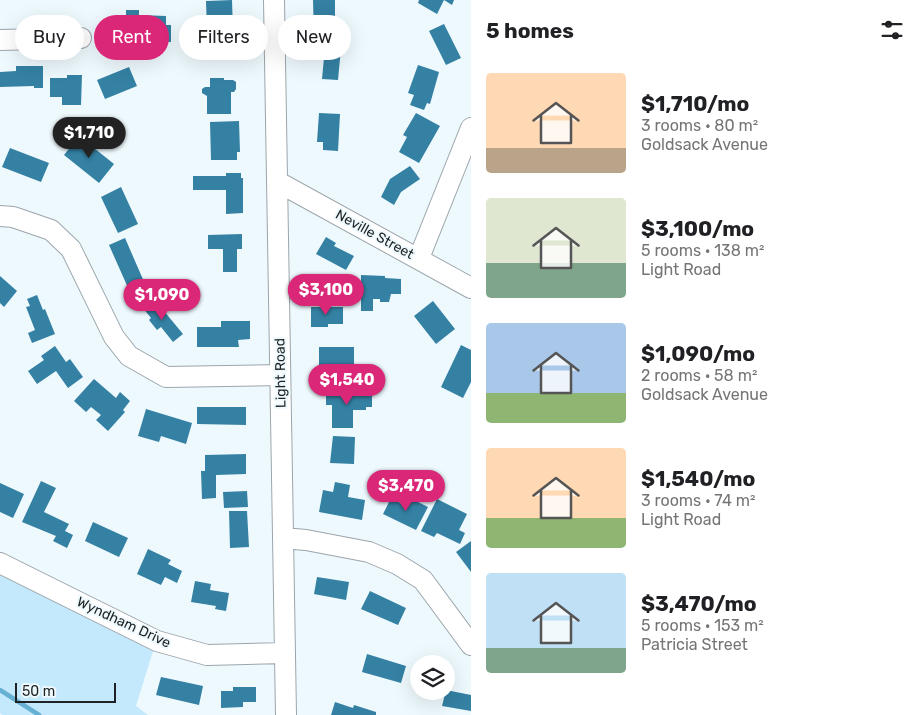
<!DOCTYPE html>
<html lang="en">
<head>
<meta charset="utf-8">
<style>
	:root { --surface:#fff; --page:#f6f6f6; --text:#202124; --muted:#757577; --accent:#db2777 }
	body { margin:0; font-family:Rubik,sans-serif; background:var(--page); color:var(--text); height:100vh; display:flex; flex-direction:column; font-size:19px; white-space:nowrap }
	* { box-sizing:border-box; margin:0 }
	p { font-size:16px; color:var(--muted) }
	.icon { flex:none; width:28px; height:28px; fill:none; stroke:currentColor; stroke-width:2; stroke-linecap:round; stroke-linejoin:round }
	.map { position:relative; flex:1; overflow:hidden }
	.drawer { display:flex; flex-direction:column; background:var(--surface); width:450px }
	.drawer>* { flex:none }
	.guide { position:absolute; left:15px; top:15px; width:380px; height:45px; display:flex; gap:10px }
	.controls { position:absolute; left:410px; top:655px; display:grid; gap:10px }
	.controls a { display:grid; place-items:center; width:45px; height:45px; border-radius:50%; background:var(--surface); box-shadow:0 5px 20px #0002; font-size:25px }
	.scale { position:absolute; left:15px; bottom:12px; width:101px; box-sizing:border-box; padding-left:5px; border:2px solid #1e2224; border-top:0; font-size:14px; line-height:18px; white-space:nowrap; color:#1e2224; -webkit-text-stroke:4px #eef9fe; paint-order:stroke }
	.price { position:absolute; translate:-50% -42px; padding:0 11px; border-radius:18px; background:var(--accent); color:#fff; font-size:16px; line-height:32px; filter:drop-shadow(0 1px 2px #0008) }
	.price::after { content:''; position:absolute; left:50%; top:30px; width:15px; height:11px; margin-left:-8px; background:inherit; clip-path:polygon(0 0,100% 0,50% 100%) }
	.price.on { background:#222; color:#fff }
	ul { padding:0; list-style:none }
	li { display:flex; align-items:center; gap:15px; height:125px; padding:0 15px }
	li span { display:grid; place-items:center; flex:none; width:140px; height:100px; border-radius:5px; color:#555 }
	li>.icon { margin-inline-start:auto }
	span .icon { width:60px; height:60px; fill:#fffc; stroke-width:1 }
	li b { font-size:21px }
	h2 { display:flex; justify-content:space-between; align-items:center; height:60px; padding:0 15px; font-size:21px }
	.tag { padding:0 18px; border-radius:22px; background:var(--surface); box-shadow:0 5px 20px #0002; font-size:18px; line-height:45px }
	.tag.on { background:var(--accent); color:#fff }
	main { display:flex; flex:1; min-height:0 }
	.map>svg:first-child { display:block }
	.green { fill:#c5e9fc }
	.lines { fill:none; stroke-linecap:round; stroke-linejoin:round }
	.stream { stroke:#65b0d3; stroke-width:4.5 }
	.building { fill:#3481a3 }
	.minor-casing { stroke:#9ca5ab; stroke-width:22 }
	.minor { stroke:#fff; stroke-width:20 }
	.labels { text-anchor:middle; stroke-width:4; stroke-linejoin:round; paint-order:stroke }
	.street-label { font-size:14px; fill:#1e2224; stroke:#eef9fe }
</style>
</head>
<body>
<main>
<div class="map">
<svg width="471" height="715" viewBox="0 0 471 715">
	<rect width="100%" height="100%" fill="#eef9fe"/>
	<!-- green -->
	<path class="green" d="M0 574 153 651 136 706 148 715H2L0 713Z"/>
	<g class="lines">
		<!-- stream -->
		<path class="stream" d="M0 690 39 715"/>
	</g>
	<!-- building -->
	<path class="building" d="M232 0 233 31H207L206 1Z
		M313 0H335V35L314 36Z
		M419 0H454L452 5 444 0 437 14 418 3Z
		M126 10H139V15L166 16V25H171V42L126 41Z
		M444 24 461 58 446 65 429 31Z
		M238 34 239 48H235V55L205 56 204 40H219V35Z
		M325 47 341 48 338 80 322 79Z
		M418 65 439 72 430 104 427 103 424 110 410 105 414 95 408 93Z
		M16 66H43V88H34V86L0 87V72L16 71Z
		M129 67 137 86 105 99 97 80Z
		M67 75H82L81 105H62V97H50V78H67Z
		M210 78H224V80H233L236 82V89L234 92H231V114H207V96L202 93V89L205 87H210Z
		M319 113 340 114 338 151 323 150V142H317Z
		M416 113 440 126 419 163 399 152 407 137 403 135Z
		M239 121 240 152H237V160H211L210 122Z
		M79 136 114 164 99 183 64 155Z
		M10 148 49 163 41 182 2 167Z
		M410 166 420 179 401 192 394 205 381 197 390 179Z
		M226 173H241V178H243V213L226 214V190H193V176H226Z
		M121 187 138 224 118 233 101 197Z
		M242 234V249H237V272H223V249H208V235Z
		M326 237 336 243 334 246 354 256 346 270 316 254Z
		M125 238 145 284 129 290 109 245Z
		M361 275 385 276V278L401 279V294H391L389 302H380V299H373V311H361Z
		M0 276 17 291 4 307 0 303Z
		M37 295 43 310 45 309 55 334 32 343 28 333 35 330 26 307 30 306 27 299Z
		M154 299 183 334 173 342 161 327 157 330 149 320 151 318 143 308Z
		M433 301 455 329 436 344 414 316Z
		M311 307H343V324H328V327H311Z
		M221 321H250V339L238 340 239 347H197V327H221Z
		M461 345 471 350V382L463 398 441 387Z
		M55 346 66 362 70 359 83 377 68 388 56 371 37 384 28 371 44 360 41 356Z
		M319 347H354V369H319Z
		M94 379 116 398 120 392 130 401 123 410 125 412 108 431 96 420 101 415 91 407 86 412 74 401Z
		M326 391 372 392V407H366V410H353V428H332V405H326Z
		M197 407H246V425L197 424Z
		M146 409 192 423 186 444 161 436 159 442 138 436Z
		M333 436 355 437 354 464 330 463Z
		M246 454V474L216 475V498L202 499 201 471H205V455Z
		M41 481 56 488 44 512 69 524 65 531 73 535 67 548 53 541 56 536 22 522Z
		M335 482 350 485 348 497 365 500 362 520 319 512 323 490 333 492Z
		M0 483 24 494 13 518 0 512Z
		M247 491 248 507 224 508 223 492Z
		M404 495 428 507 416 530 383 514 391 498 400 503Z
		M437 499 467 514 459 530 465 533 460 544 437 533 434 537 421 531Z
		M229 511H247L249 547 230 548Z
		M93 522 128 538 119 557 85 541Z
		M471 541V572L456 552Z
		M148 549 171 560 168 564 182 571 177 583 165 577 161 585 137 574Z
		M317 577 349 582 346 600 314 594Z
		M195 581 211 584 210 590 229 593 226 611 215 609 216 606 191 602Z
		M370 591 406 608 398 625 361 609Z
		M367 654 406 666 401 683 362 672Z
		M161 677 203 686 199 705 156 695Z
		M233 687H256V702H243V707L221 708V691H233Z
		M446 690 471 695V711L442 706Z
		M335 702 353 708 354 705 376 712V715H331Z"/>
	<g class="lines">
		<!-- minor casing -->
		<g class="minor-casing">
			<path id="minor" d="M274 0 286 715
				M0 40 81 38
				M278 182 471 288
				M0 216 13 217 51 230 71 249 114 337 129 356 166 377 280 375
				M419 258 471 128
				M283 538 306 540 369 552 397 564 423 580 471 645
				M0 563 157 641 207 655 285 653"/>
		</g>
		<!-- minor -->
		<use href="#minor" class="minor"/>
	</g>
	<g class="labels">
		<!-- street labels -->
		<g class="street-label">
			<text transform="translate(375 234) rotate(29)" y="5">Neville Street</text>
			<text transform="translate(280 373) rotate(-91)" y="5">Light Road</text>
			<text transform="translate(124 622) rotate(25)" y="5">Wyndham Drive</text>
		</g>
	</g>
</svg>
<div class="controls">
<a><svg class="icon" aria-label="layers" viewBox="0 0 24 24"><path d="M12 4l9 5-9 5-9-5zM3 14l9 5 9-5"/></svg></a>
</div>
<div class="scale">50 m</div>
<b class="price on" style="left:89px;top:159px">$1,710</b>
<b class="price" style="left:326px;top:316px">$3,100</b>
<b class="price" style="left:162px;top:321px">$1,090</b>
<b class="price" style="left:347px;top:406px">$1,540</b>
<b class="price" style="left:406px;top:512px">$3,470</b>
<div class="guide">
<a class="tag">Buy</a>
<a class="tag on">Rent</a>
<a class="tag">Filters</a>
<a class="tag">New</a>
</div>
</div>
<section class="drawer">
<h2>5 homes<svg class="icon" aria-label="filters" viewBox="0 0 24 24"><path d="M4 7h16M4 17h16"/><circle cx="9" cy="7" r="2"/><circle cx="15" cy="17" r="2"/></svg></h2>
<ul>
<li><span style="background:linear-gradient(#ffd9b3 75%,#b9a48a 0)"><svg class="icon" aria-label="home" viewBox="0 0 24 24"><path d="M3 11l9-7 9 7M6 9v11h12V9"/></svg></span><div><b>$1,710/mo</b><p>3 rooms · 80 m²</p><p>Goldsack Avenue</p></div></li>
<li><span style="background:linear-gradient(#dfe7d0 65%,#7fa58c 0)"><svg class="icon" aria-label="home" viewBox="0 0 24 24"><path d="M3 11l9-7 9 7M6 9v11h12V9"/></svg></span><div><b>$3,100/mo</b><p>5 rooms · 138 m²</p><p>Light Road</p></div></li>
<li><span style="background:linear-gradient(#a9c7e8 70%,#8fb573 0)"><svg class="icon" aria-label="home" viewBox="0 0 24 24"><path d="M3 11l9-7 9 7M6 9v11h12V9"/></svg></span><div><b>$1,090/mo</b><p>2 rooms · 58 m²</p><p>Goldsack Avenue</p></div></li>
<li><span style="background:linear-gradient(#ffd9b3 70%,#8fb573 0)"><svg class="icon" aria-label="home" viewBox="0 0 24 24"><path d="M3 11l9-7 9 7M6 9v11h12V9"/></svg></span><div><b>$1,540/mo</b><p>3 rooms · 74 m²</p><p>Light Road</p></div></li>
<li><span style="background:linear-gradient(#bfe0f5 75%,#7fa58c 0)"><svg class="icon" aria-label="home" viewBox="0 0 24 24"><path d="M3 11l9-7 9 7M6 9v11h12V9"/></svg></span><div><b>$3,470/mo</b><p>5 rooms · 153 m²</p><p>Patricia Street</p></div></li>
</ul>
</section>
</main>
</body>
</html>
